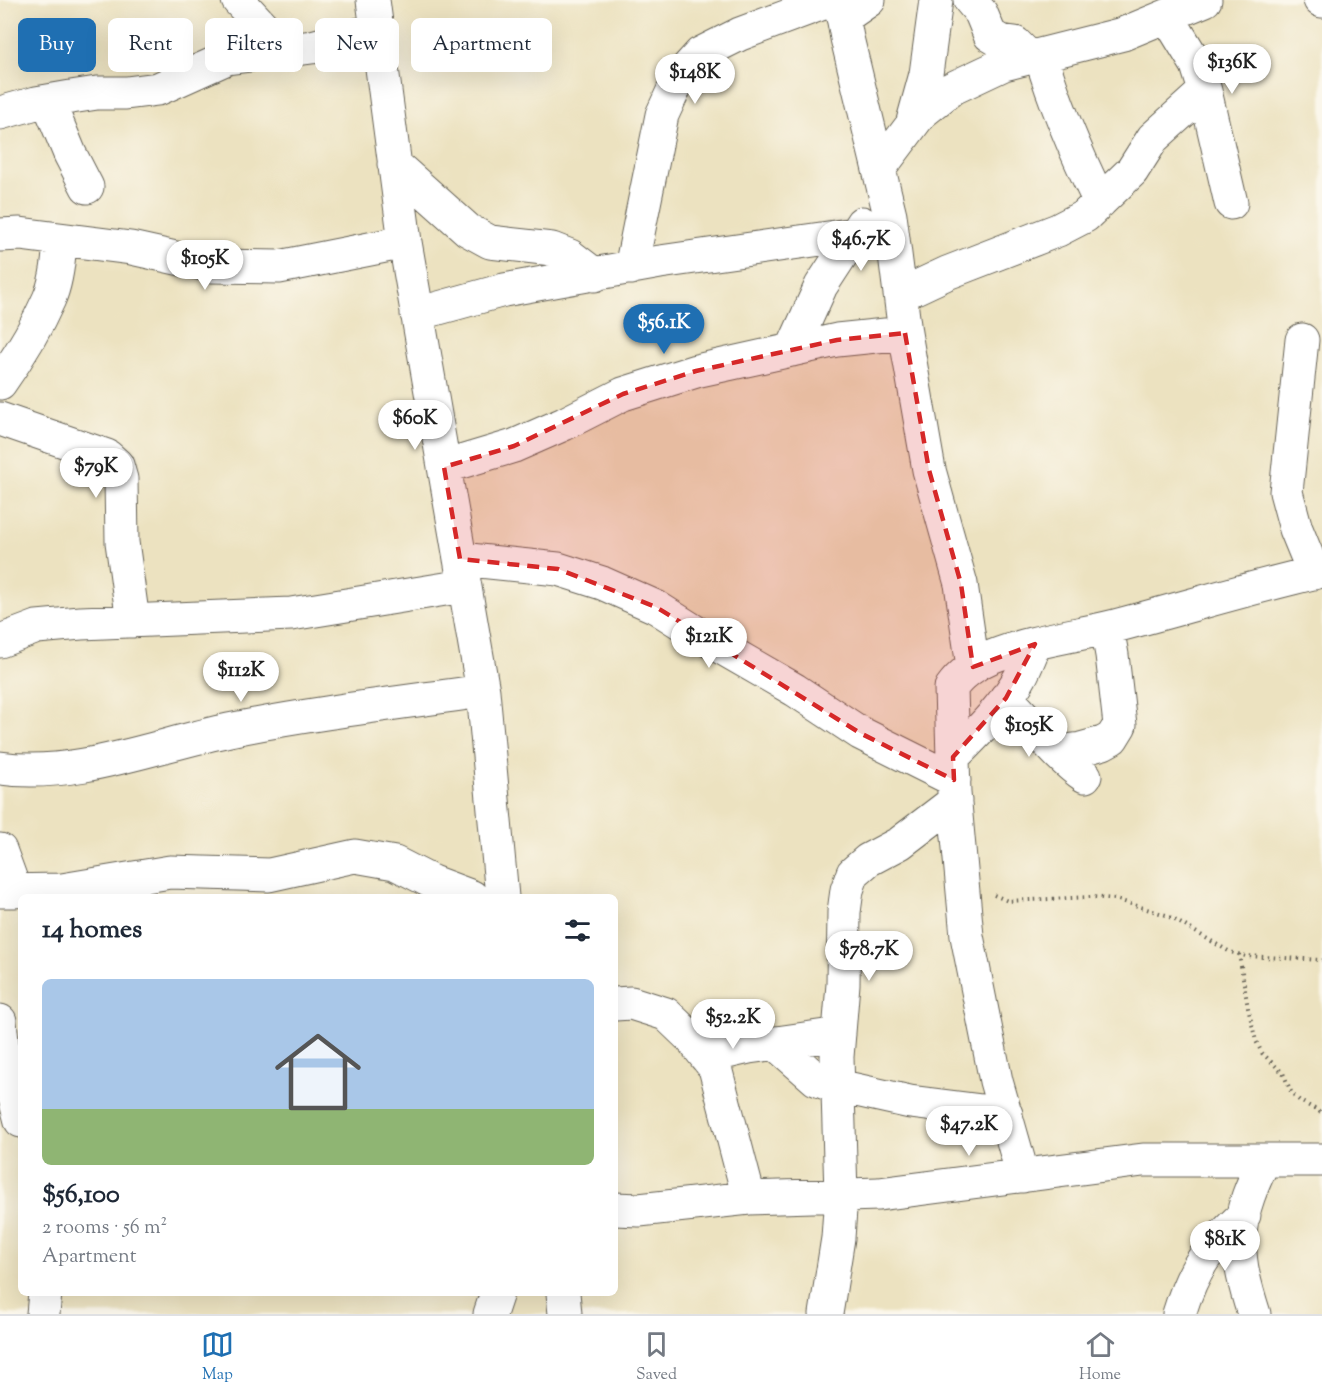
<!DOCTYPE html>
<html lang="en">
<head>
<meta charset="utf-8">
<style>
	:root { --surface:#fff; --page:#f2f2f3; --text:#1f2937; --muted:#747a83; --line:#e0e1e3; --accent:#1f6fb2 }
	body { margin:0; font-family:"Sorts Mill Goudy",serif; background:var(--page); color:var(--text); height:100vh; display:flex; flex-direction:column; font-size:22px; white-space:nowrap }
	* { box-sizing:border-box; margin:0 }
	p { font-size:20px; color:var(--muted) }
	.icon { flex:none; width:33px; height:33px; fill:none; stroke:currentColor; stroke-width:2; stroke-linecap:round; stroke-linejoin:round }
	.map { position:relative; flex:1; overflow:hidden }
	.sheet { position:absolute; left:18px; top:894px; width:600px; height:402px; display:flex; flex-direction:column; background:var(--surface); border-radius:9px; box-shadow:0 6px 24px #0002 }
	.sheet>* { flex:none }
	.top-card { position:absolute; left:18px; top:18px; width:600px; height:54px; display:flex; gap:12px }
	.price { position:absolute; translate:-50% -51px; padding:0 14px; border-radius:21px; background:#fff; color:#222; font-size:20px; line-height:39px; filter:drop-shadow(0 2px 3px #0008) }
	.price::after { content:''; position:absolute; left:50%; top:36px; width:18px; height:14px; margin-left:-9px; background:inherit; clip-path:polygon(0 0,100% 0,50% 100%) }
	.price.on { background:var(--accent); color:#fff }
	ul { padding:0; list-style:none }
	li { display:grid; align-content:center; gap:12px; height:318px; padding:0 24px }
	li span { display:grid; place-items:center; height:186px; border-radius:9px; color:#555 }
	li>.icon { margin-inline-start:auto }
	span .icon { width:108px; height:108px; fill:#fffc; stroke-width:1 }
	li b { font-size:26px }
	h2 { display:flex; justify-content:space-between; align-items:center; height:72px; padding:0 24px; font-size:26px }
	.pill { padding:0 21px; border-radius:9px; background:var(--surface); box-shadow:0 6px 24px #0002; font-size:21px; line-height:54px }
	.pill.on { background:var(--accent); color:#fff }
	.tab-bar { display:flex; justify-content:space-around; align-items:center; height:84px; border-top:2px solid var(--line); background:var(--surface); font-size:16px; color:var(--muted) }
	.tab-bar a { display:grid; justify-items:center; gap:3px }
	.tab-bar .on { color:var(--accent) }
	.map>svg:first-child { display:block }
	.lines { fill:none; stroke-linecap:round; stroke-linejoin:round }
	.minor-casing { stroke:#656155; stroke-width:35 }
	.path { stroke:#656155; stroke-width:4; stroke-dasharray:1.5 4.5; stroke-linecap:butt }
	.minor { stroke:#fff; stroke-width:33 }
	.marked { fill:#d62828; fill-opacity:0.2; stroke:#d62828; stroke-width:4.5; stroke-dasharray:12 8; stroke-linejoin:round }
</style>
</head>
<body>
<div class="map">
<svg width="1322" height="1314" viewBox="0 0 1322 1314">
	<rect width="100%" height="100%" fill="#fbf7ec"/>
	<filter id="ink" filterUnits="userSpaceOnUse"><feTurbulence type="fractalNoise" baseFrequency=".0167" numOctaves="2"/><feDisplacementMap in="SourceGraphic" scale="12" xChannelSelector="R" yChannelSelector="G"/><feConvolveMatrix kernelMatrix="1 2 1 2 8 2 1 2 1" color-interpolation-filters="sRGB"/></filter>
	<filter id="wash" filterUnits="userSpaceOnUse"><feTurbulence type="fractalNoise" baseFrequency=".008" numOctaves="4" result="noise"/><feDisplacementMap in="SourceGraphic" scale="24" xChannelSelector="R" yChannelSelector="G"/><feGaussianBlur stdDeviation="1.35" result="paint"/><feColorMatrix in="noise" values="0 0 0 0 0 0 0 0 0 0 0 0 0 0 0 0 0 1.4 0 .05"/><feComposite in="paint" operator="in"/></filter>
	<g filter="url(#wash)">
		<rect width="100%" height="100%" fill="#ece2c0"/>
	</g>
	<g filter="url(#ink)">
		<g class="lines">
			<!-- minor casing -->
			<g class="minor-casing">
				<path id="minor" d="M238 0 285 51
					M373 0 405 242 483 691 502 897
					M840 0 847 38 890 215 905 333 929 470 961 584 973 667
					M970 0 981 13 990 35 1000 41 1015 43 1030 58
					M1320 0 1322 1
					M1167 16 1197 65 1205 91 1231 203
					M843 18 869 0
					M1041 56C1056 107 1077 155 1100 202
					M48 101 70 154 87 187
					M0 113 36 103 71 97 97 93H126L158 89 227 58 312 47 376 30
					M912 125 926 74 936 0
					M394 164 468 230 490 242 552 249 570 256 595 275
					M879 169 921 113 951 89 1004 64 1123 34 1205 0
					M0 235 20 234 131 248 212 266 279 267 405 242
					M631 268 662 115 680 76 700 54 740 34 831 0
					M900 295 947 273 1058 230 1085 216 1132 171 1153 138 1205 91
					M417 314 504 290 660 262 856 234
					M1302 340 1286 492 1296 529 1314 573
					M792 350 821 286 862 223
					M0 383C18 358 37 326 49 299 57 281 59 259 60 240
					M0 419 107 456 117 465 121 479 122 542 133 621
					M444 467 514 446 564 424 623 394 696 371 837 340 905 333
					M460 559 558 569 602 583 656 607 705 638 795 690 860 733 954 780
					M0 641 37 627 81 623 291 614 464 586
					M1006 698C1033 723 1056 757 1085 776
					M1057 752 1081 749 1103 743 1112 738 1120 725 1112 655 1107 628
					M953 757C978 732 1005 706 1022 674 1027 664 1031 654 1035 644
					M0 768C75 779 156 745 229 730 313 713 398 703 483 691
					M0 850 15 891
					M0 891 62 890 170 872 269 875 355 856 395 863 432 882 472 897
					M615 1004 631 1003 666 1014 692 1039 715 1068 749 1198
					M0 1021 3 1052 21 1121
					M775 1043 816 1079 838 1088
					M706 1057 749 1047 839 1034
					M838 1086 910 1102 1006 1114
					M1023 1176 996 1081 967 936 954 793 951 688C960 675 976 663 991 657 1030 641 1074 636 1115 626 1184 608 1252 587 1322 571
					M615 1209 639 1210 749 1198 879 1194 1143 1160H1322
					M563 1293 565 1314
					M43 1314 45 1293
					M490 1314 497 1293
					M826 1314 838 1238 841 1195 837 1057 843 984 844 912 847 890 853 873 868 860 900 843 955 801
					M1179 1314C1194 1265 1208 1249 1244 1215
					M1254 1314C1246 1289 1238 1262 1240 1236 1241 1209 1253 1183 1264 1160"/>
			</g>
			<!-- path -->
			<path class="path" d="M994 895 1008 901 1091 897 1115 899 1166 915 1230 952 1246 956 1322 960
				M1239 954 1248 1008 1256 1041 1262 1053 1283 1073 1292 1094 1300 1101 1322 1113"/>
			<!-- minor -->
			<use href="#minor" class="minor"/>
		</g>
	</g>
	<!-- marked area -->
	<path class="marked" d="M905 333 929 470 961 584 973 667 1035 644 1006 698 953 757 954 780 860 733 656 607 558 569 460 559 444 467 514 446 623 394 696 371 837 340Z"/>
</svg>
<b class="price" style="left:1232px;top:95px">$136K</b>
<b class="price" style="left:695px;top:105px">$148K</b>
<b class="price" style="left:861px;top:272px">$46.7K</b>
<b class="price" style="left:205px;top:291px">$105K</b>
<b class="price on" style="left:664px;top:355px">$56.1K</b>
<b class="price" style="left:415px;top:451px">$60K</b>
<b class="price" style="left:96px;top:499px">$79K</b>
<b class="price" style="left:709px;top:669px">$121K</b>
<b class="price" style="left:241px;top:703px">$112K</b>
<b class="price" style="left:1029px;top:758px">$105K</b>
<b class="price" style="left:869px;top:982px">$78.7K</b>
<b class="price" style="left:733px;top:1050px">$52.2K</b>
<b class="price" style="left:969px;top:1157px">$47.2K</b>
<b class="price" style="left:1225px;top:1272px">$81K</b>
<div class="top-card">
<a class="pill on">Buy</a>
<a class="pill">Rent</a>
<a class="pill">Filters</a>
<a class="pill">New</a>
<a class="pill">Apartment</a>
</div>
<section class="sheet">
<h2>14 homes<svg class="icon" aria-label="filters" viewBox="0 0 24 24"><path d="M4 7h16M4 17h16"/><circle cx="9" cy="7" r="2"/><circle cx="15" cy="17" r="2"/></svg></h2>
<ul>
<li><span style="background:linear-gradient(#a9c7e8 70%,#8fb573 0)"><svg class="icon" aria-label="home" viewBox="0 0 24 24"><path d="M3 11l9-7 9 7M6 9v11h12V9"/></svg></span><div><b>$56,100</b><p>2 rooms · 56 m²</p><p>Apartment</p></div></li>
</ul>
</section>
</div>
<nav class="tab-bar">
<a class="on"><svg class="icon" aria-label="map" viewBox="0 0 24 24"><path d="M3 6l6-2 6 2 6-2v14l-6 2-6-2-6 2zM9 4v14M15 6v14"/></svg>Map</a>
<a><svg class="icon" aria-label="saved" viewBox="0 0 24 24"><path d="M7 4h10v16l-5-4-5 4z"/></svg>Saved</a>
<a><svg class="icon" aria-label="home" viewBox="0 0 24 24"><path d="M3 11l9-7 9 7M6 9v11h12V9"/></svg>Home</a>
</nav>
</body>
</html>
